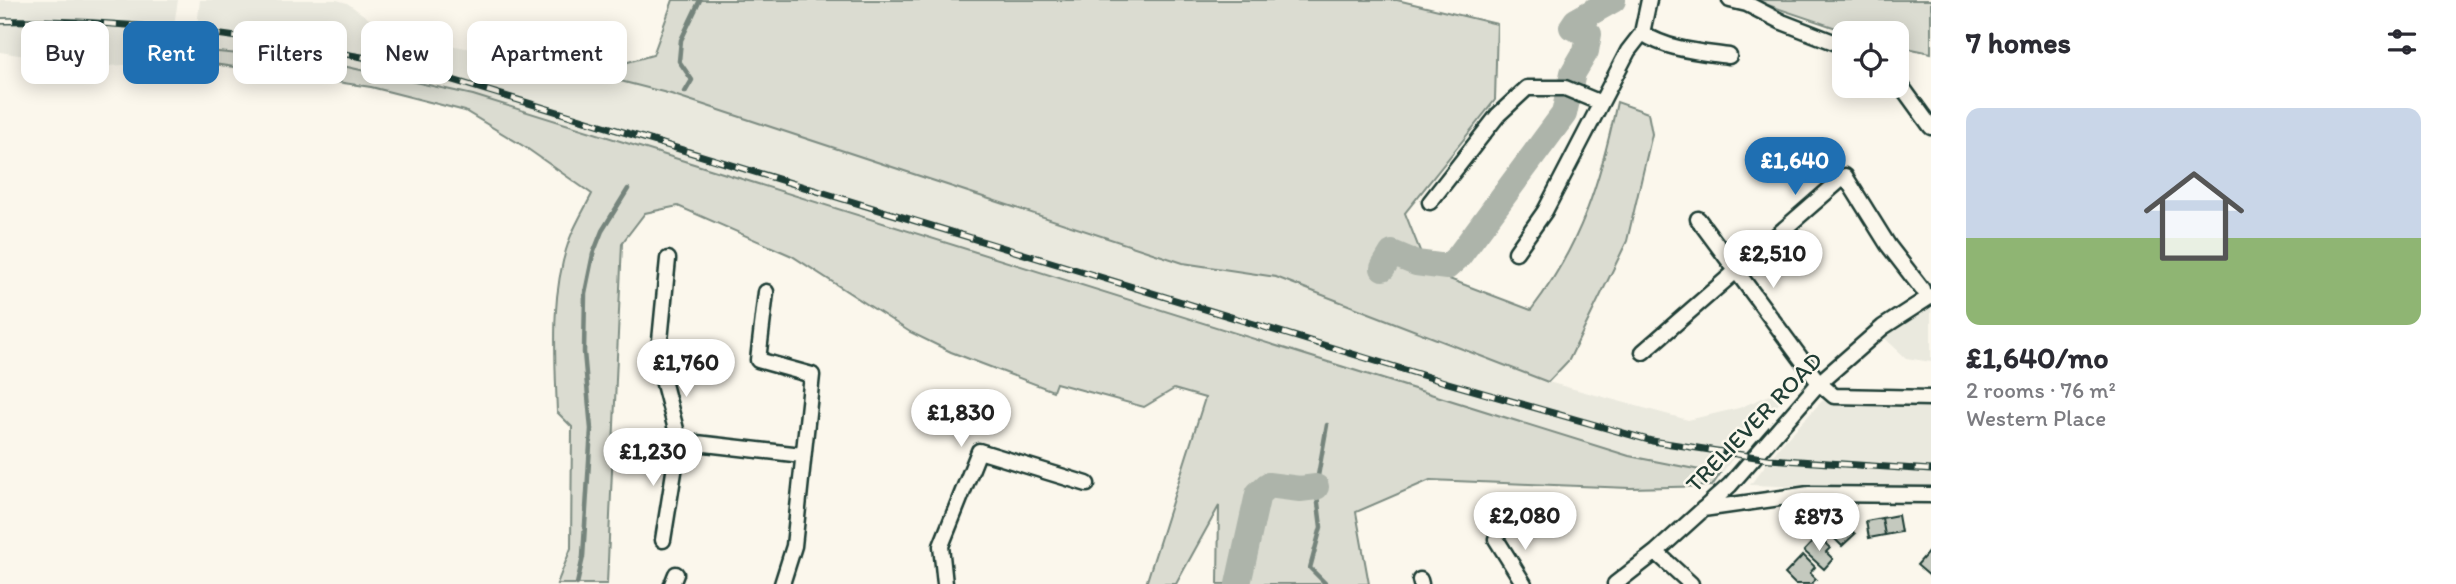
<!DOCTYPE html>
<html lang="en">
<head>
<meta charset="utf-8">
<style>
	:root { --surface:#fff; --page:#f7f7f7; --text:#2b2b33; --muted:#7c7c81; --line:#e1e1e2; --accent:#1f6fb2 }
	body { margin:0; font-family:Itim,sans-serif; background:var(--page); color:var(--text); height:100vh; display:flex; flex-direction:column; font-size:26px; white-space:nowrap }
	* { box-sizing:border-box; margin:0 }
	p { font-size:23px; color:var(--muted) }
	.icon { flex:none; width:38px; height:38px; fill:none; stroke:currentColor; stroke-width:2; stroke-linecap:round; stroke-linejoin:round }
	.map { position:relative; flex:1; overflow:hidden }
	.details { display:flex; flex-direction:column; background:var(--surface); width:525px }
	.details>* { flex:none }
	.guide { position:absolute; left:21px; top:21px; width:665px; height:63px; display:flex; gap:14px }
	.tools { position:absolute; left:1832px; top:21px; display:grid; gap:14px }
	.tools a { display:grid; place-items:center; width:77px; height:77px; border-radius:14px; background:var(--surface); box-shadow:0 4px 18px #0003; font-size:35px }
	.price { position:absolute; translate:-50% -60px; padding:0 16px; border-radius:24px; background:#fff; color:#222; font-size:23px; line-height:46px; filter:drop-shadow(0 2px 4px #0008) }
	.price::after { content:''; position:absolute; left:50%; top:42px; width:21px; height:16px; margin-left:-10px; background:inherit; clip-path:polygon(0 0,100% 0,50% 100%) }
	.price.on { background:var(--accent); color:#fff }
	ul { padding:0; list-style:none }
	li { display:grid; align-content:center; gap:14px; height:371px; padding:0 35px }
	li+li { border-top:2px solid var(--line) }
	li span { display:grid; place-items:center; height:217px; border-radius:14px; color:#555 }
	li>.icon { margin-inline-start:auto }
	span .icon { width:126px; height:126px; fill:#fffc; stroke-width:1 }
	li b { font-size:30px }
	h2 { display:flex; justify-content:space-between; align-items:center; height:84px; padding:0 35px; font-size:30px }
	.chip { padding:0 24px; border-radius:14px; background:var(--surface); box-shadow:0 4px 18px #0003; font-size:24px; line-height:63px }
	.chip.on { background:var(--accent); color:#fff }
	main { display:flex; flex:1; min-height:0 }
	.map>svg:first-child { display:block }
	.built { fill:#eae9de }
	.green { fill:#dbdcd1; stroke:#7d8c82; stroke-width:2 }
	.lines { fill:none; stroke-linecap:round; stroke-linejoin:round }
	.stream { stroke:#74847b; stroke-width:4.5 }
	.river { stroke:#adb4aa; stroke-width:26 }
	.building { fill:#c4c9be; stroke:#1f3d34; stroke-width:2 }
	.minor-casing { stroke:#1f3d34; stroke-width:19 }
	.minor { stroke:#fbf7ec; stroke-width:14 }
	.rail-casing { stroke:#1f3d34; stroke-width:7 }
	.rail { stroke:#fbf7ec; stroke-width:4.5; stroke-dasharray:13; stroke-linecap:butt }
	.labels { text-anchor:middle; stroke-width:5; stroke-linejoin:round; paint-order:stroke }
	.street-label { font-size:24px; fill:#1f3d34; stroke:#fbf7ec }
</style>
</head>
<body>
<main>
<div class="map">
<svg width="1931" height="584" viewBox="0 0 1931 584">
	<rect width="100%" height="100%" fill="#fbf7ec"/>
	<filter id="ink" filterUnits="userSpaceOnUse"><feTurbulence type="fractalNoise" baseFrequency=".0143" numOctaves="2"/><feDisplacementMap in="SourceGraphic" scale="14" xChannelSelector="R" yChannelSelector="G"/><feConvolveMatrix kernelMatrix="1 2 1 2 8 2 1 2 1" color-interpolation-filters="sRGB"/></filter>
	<g filter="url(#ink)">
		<!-- built -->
		<path class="built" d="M0 0H178L168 62 94 67 0 52Z
			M200 0H337L347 3 390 34 553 64 671 94 1183 263 1276 277 1548 382 1688 420 1739 408 1796 384 1750 436 1712 486 1630 488 1174 389 1144 407 1056 383 1053 391 952 352 910 332 792 256 678 206 645 213 465 111 371 87 193 61Z
			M1931 296V362L1906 358 1877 331Z
			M1822 401 1931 406V491L1750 485 1781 445Z"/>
		<!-- green -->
		<path class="green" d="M673 0H1397L1497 24 1495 100 1405 213 1428 271 1531 310C1581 245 1600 182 1617 102L1648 113 1652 134 1627 241 1569 360 1548 382 1276 277 1183 263 671 94 589 73 653 55Z
			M1753 0H1931V53L1897 46V33H1851Z
			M196 50 325 62 473 95 1629 456 1720 474 1712 486 1630 488 1430 480 1356 512 1369 584H1218L1219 506 1176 584H1146L1205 398 1174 389 1144 407 1056 383 1053 391 951 352 910 332 792 256 678 206 645 213 622 243 607 584H557L571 548 572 427 557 412C555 355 550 292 570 238 576 223 585 208 592 194L525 147 465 111 371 87 193 61Z"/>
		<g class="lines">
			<!-- stream -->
			<path class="stream" d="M685 92 692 80 679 61 681 40 700 0
				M577 584 583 557 591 429 584 352 585 293 593 254 602 231 628 189
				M1326 584 1310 568 1321 527 1316 487 1327 425"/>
			<!-- river -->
			<path class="river" d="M1383 268 1392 253 1416 263 1447 267 1459 256 1564 114 1573 73 1586 51 1589 34 1572 27 1576 21 1613 0
				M1238 584 1258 494 1268 485 1300 489 1316 487"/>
		</g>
		<!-- building -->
		<path class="building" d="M1898 515 1901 532 1885 535 1882 518Z
			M1882 518 1885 535 1869 538 1866 521Z
			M1843 521 1855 534 1842 546 1829 533Z
			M1818 536 1830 548 1826 552 1833 559 1824 569 1804 551Z
			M1930 550 1931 552V577L1917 565Z
			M1803 555 1815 567 1810 573 1816 579 1811 584H1795L1785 574Z"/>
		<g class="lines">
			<!-- minor casing -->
			<g class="minor-casing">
				<path id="minor" d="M1730 0 1747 4 1782 22 1844 46
					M1642 33C1668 50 1700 52 1729 56
					M1897 80 1931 127
					M1430 202 1498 115 1527 88H1565L1601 103
					M1698 219 1819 383 1834 396 1931 398
					M1516 252 1545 211 1628 51 1642 33 1649 0
					M668 259 658 361 679 441 802 455
					M766 292 758 360 812 375 794 546 782 584
					M1643 352 1845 176 1888 245 1922 289
					M1703 509 1809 494 1931 495
					M1496 539 1524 584
					M663 540 679 441
					M1656 552 1691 584
					M1420 580 1421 584
					M672 584 676 574
					M945 584 941 546 979 451 1087 484
					M1615 584 1656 552 1730 485 1819 383 1883 327 1931 296"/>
			</g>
			<!-- minor -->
			<use href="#minor" class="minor"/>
			<!-- rail casing -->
			<g class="rail-casing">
				<path id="rail" d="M0 21C135 19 268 39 400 64L1448 383 1652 441 1769 459 1931 470"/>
			</g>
			<!-- rail -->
			<use href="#rail" class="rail"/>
		</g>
	</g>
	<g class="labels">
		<!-- street labels -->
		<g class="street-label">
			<text transform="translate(1754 422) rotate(-46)" y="8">TRELIEVER ROAD</text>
		</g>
	</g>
</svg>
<div class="tools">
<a><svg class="icon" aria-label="locate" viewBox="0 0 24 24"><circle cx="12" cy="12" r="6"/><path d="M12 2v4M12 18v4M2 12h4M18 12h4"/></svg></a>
</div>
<b class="price on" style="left:1795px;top:197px">£1,640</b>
<b class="price" style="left:1773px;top:290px">£2,510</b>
<b class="price" style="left:686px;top:399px">£1,760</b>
<b class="price" style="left:961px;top:449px">£1,830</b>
<b class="price" style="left:653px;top:488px">£1,230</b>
<b class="price" style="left:1525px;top:552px">£2,080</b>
<b class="price" style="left:1819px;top:553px">£873</b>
<div class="guide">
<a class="chip">Buy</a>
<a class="chip on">Rent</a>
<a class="chip">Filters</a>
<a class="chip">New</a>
<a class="chip">Apartment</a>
</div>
</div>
<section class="details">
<h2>7 homes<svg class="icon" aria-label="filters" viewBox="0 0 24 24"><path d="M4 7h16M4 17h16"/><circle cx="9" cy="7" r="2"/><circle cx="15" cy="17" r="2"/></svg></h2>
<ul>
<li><span style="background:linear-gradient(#c9d6e8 60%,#8fb573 0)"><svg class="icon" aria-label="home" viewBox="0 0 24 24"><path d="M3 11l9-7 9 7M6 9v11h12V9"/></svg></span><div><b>£1,640/mo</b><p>2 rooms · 76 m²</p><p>Western Place</p></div></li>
</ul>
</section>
</main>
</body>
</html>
